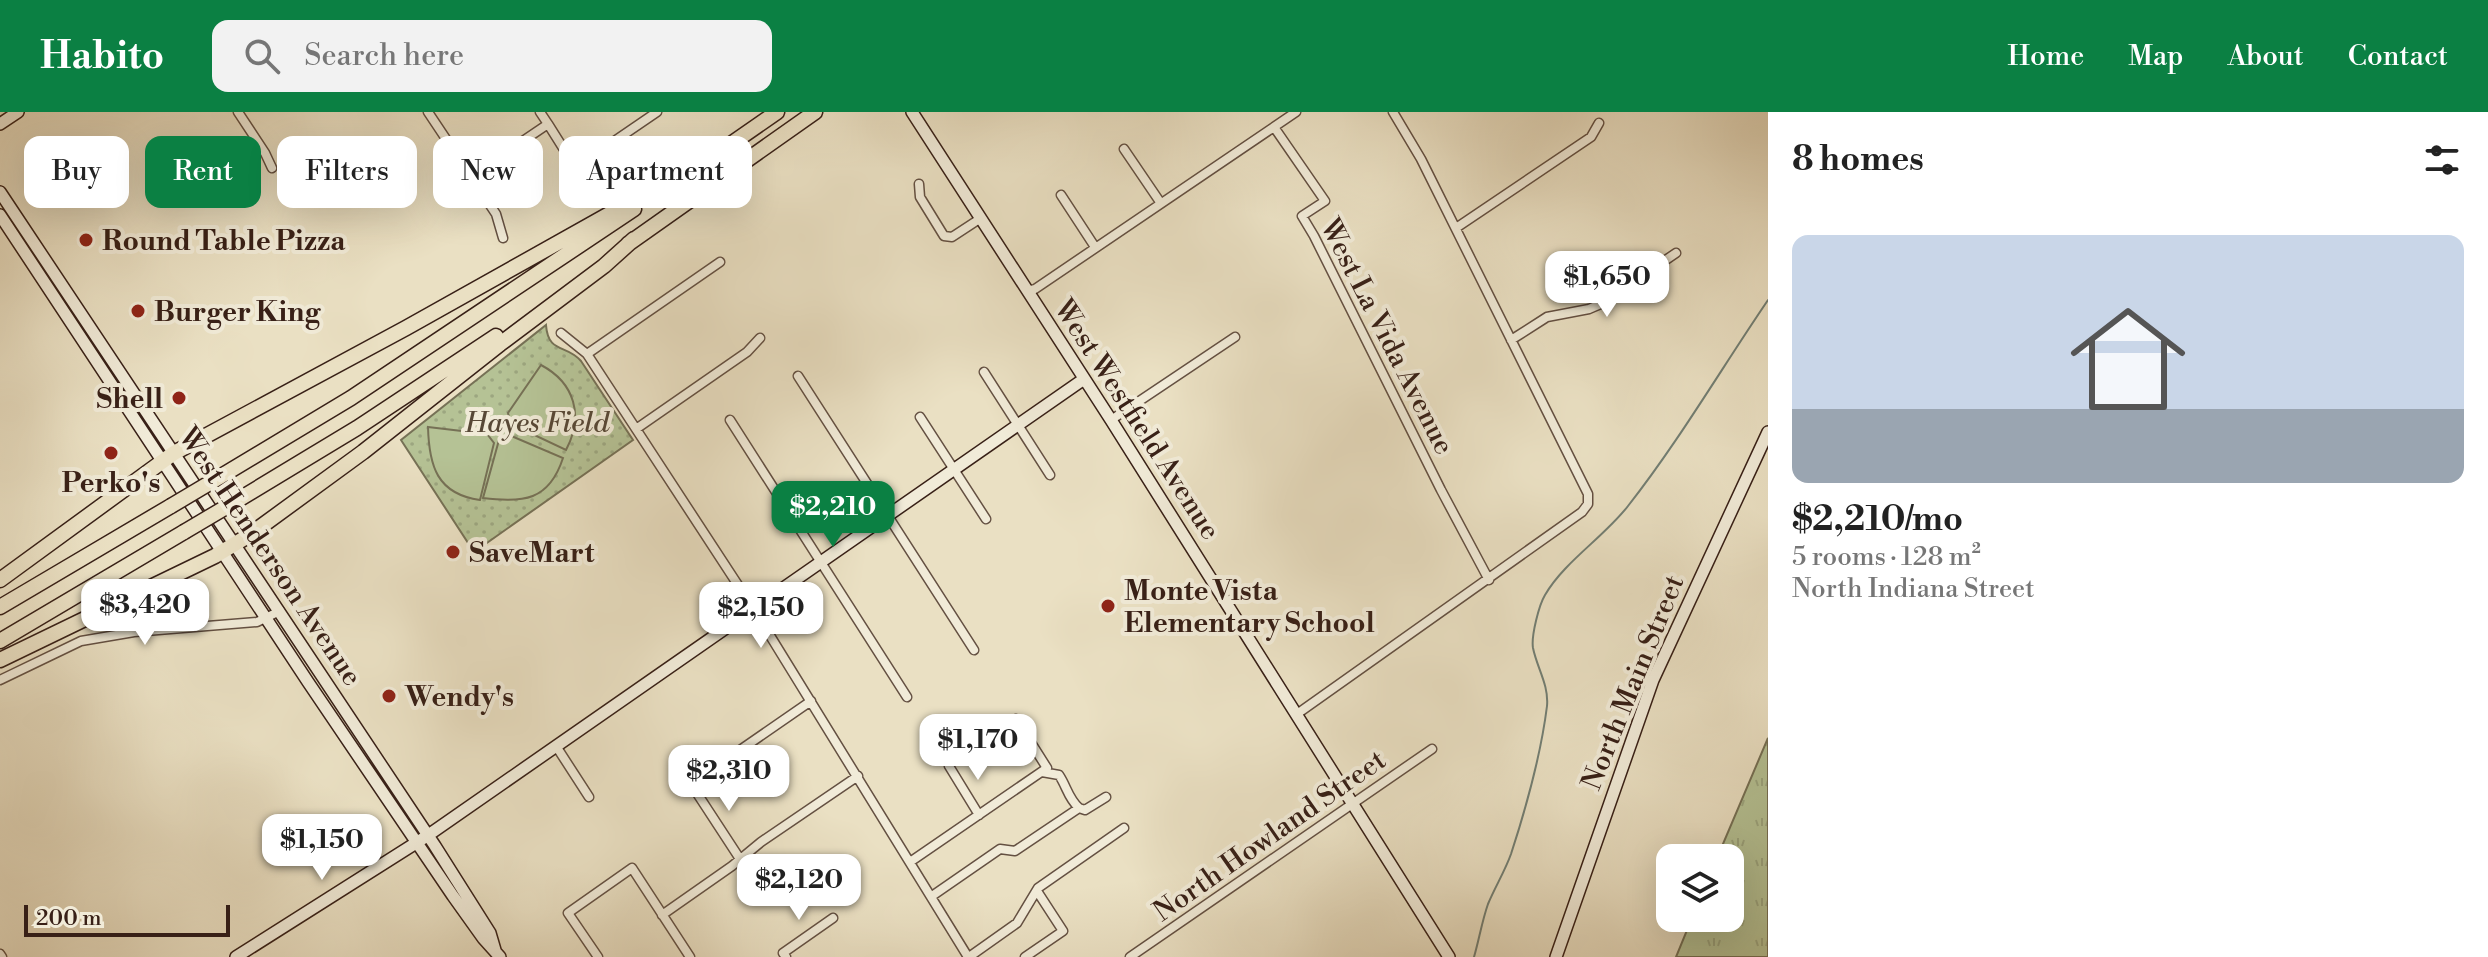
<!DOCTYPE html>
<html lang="en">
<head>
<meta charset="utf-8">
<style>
	:root { --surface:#fff; --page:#f2f2f2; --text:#222; --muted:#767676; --line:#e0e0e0; --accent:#0b8043 }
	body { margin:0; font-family:"Libre Bodoni",serif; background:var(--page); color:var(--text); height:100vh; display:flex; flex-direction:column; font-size:30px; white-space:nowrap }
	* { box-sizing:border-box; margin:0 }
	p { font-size:26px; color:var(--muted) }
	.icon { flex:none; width:44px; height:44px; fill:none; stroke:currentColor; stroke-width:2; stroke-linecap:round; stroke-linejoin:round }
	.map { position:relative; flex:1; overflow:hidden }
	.panel { display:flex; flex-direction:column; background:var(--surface); width:720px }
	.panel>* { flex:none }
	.hud { position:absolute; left:24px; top:24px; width:760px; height:72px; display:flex; gap:16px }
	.fabs { position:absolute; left:1656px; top:732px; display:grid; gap:16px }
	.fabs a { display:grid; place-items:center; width:88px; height:88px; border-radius:16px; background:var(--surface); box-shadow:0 8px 32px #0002; font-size:40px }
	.scale { position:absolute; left:24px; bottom:20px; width:206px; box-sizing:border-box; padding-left:8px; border:4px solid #382017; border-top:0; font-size:22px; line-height:28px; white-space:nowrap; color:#382017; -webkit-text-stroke:6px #f1ebd8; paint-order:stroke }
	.price { position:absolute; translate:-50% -68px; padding:0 18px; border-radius:16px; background:#fff; color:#222; font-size:26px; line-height:52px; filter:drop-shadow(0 2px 4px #0008) }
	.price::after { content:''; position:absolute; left:50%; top:48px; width:24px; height:18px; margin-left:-12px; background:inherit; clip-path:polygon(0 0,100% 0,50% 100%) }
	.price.active { background:var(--accent); color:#fff }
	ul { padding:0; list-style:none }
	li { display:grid; align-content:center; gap:16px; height:424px; padding:0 24px }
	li+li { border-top:2px solid var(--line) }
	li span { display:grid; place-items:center; height:248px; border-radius:16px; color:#555 }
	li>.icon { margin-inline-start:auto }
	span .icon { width:144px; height:144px; fill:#fffc; stroke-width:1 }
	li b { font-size:34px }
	h2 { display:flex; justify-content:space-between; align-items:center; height:96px; padding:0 24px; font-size:34px }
	.pill { padding:0 28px; border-radius:16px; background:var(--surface); box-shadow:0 8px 32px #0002; font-size:28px; line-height:72px }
	.pill.active { background:var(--accent); color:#fff }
	header { display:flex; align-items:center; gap:48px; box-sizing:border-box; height:112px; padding:0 40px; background:var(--accent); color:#fff }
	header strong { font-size:38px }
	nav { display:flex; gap:44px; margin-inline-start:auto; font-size:28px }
	.search { width:560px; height:72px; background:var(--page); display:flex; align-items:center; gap:20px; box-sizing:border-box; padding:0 28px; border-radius:16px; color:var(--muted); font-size:30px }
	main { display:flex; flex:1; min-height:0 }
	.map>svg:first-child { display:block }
	.grass { fill:url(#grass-tufts); stroke:#767156; stroke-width:2 }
	.park { fill:url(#park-dots); stroke:#767156; stroke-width:2 }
	.pitch { fill:#b5c295; stroke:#767156; stroke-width:2 }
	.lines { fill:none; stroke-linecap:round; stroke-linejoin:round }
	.stream { stroke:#727e73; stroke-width:2 }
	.street-casing { stroke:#645042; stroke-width:11 }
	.secondary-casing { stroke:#382017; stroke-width:14 }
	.highway-casing { stroke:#382017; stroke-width:17 }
	.street { stroke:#f1ebd8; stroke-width:8 }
	.secondary { stroke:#f1ebd8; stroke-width:11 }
	.highway { stroke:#eae0c3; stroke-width:14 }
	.highway-bridge-casing { stroke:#382017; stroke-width:17; stroke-linecap:butt }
	.highway-bridge { stroke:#eae0c3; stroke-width:14 }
	.poi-dot { fill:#8f2418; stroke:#f1ebd8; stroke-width:3 }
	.labels { text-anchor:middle; stroke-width:8; stroke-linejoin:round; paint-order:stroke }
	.poi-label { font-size:28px; font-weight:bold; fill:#382017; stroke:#f1ebd8; text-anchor:start }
	.street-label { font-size:28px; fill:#382017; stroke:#f1ebd8 }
	.park-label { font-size:28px; font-style:italic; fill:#574836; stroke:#f1ebd8 }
</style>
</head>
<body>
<header>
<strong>Habito</strong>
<div class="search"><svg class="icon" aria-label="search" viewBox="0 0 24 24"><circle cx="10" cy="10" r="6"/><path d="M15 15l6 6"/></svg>Search here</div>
<nav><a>Home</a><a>Map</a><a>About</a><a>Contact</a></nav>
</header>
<main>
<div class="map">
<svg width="1768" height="845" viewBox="0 0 1768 845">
	<defs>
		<pattern id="grass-tufts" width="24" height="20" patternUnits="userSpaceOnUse" patternTransform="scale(2)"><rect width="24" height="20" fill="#b5c295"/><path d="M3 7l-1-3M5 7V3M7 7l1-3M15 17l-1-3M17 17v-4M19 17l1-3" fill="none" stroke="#9ca680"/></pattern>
		<pattern id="park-dots" width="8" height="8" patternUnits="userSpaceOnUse" patternTransform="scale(2)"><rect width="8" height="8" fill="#b5c295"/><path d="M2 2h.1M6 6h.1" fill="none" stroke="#9ca680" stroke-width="1.8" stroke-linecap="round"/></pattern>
	</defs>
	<rect width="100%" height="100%" fill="#eae0c3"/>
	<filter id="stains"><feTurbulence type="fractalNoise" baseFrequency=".0025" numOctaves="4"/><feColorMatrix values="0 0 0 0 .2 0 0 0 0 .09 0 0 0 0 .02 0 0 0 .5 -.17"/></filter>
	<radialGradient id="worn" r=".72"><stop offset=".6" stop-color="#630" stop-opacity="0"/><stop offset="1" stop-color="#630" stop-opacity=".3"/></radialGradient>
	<!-- grass -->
	<path class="grass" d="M1768 626V845H1676L1692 806H1730V746H1717Z"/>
	<!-- park -->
	<path class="park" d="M546 213C548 242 567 232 581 249L633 328 474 440 401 328Z"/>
	<!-- pitch -->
	<path class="pitch" d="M541 253C575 271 584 304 566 338L511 312 508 301Z
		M428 315 487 322 494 331 480 388C437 382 429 354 428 315Z
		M509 323 563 346C549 389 523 391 483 386L499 328Z"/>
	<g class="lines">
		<!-- stream -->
		<path class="stream" d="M1474 845C1479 828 1482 809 1488 792 1495 775 1505 759 1511 742 1526 696 1541 642 1547 594 1549 573 1537 556 1533 536 1531 524 1539 493 1545 483 1564 450 1604 425 1628 394 1679 329 1721 257 1768 188"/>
		<!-- street casing -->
		<g class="street-casing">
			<path id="street" d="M238 0 265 41 272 56
				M428 0 496 102 503 126
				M548 12 570 47 579 50 594 43 657 0
				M1274 15 1325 89 1302 104 1314 124 1441 378 1489 468
				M1124 37 1160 90
				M471 64 548 12 540 0
				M919 72 920 85 944 124 952 125 981 106
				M1061 83 1095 135
				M1456 116 1591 25 1599 11
				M1027 179 1035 177 1296 0
				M561 221 587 242 653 343 753 496 968 845
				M1511 228 1547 205 1589 197 1603 191 1676 141
				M587 242 720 150
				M984 260 1050 363
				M798 264 974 538
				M920 305 986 407
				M730 308 907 585
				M1111 308 1235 225
				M636 317 747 240 760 226
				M0 568 81 529 134 520 257 510 280 499
				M1297 602 1582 400 1588 392V382L1421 47 1393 0
				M556 634 589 685
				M949 654 979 703
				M1042 660 1059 663C1067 675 1068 686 1079 696
				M740 747 691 672 811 589
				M910 750 1047 656 1016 607
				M932 784 1000 737 1015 739 1079 696 1085 698 1106 685
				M662 803 732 754 761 730 858 664
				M0 842 2 845
				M598 845 568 801 632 756 690 845
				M786 845 783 841 833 806
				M969 845 1017 811 1038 776 1124 716
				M1025 845 1063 819 1037 779
				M1130 845 1432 637"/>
		</g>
		<!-- secondary casing -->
		<g class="secondary-casing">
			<path id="secondary" d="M912 0 1111 308 1449 845
				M0 12 18 0
				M0 80 435 734 490 821 495 838
				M0 103 308 570 453 784 483 826 500 845
				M236 845 427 724 1084 267
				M1556 845 1653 568 1768 320"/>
		</g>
		<!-- highway casing -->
		<g class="highway-casing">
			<path id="highway" d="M705 50 777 0
				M628 132 815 0
				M218 366 351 286 634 97
				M233 391 357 316 496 224
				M0 468 174 341 406 216 711 45
				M0 495 171 394
				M0 529 184 420
				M0 548 215 444 248 424 363 340 500 232 604 154 634 127"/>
		</g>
		<!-- street -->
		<use href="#street" class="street"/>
		<!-- secondary -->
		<use href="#secondary" class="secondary"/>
		<!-- highway -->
		<use href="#highway" class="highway"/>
		<!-- highway-bridge casing -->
		<g class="highway-bridge-casing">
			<path id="highway-bridge" d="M171 394 218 366
				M184 420 233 391"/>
		</g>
		<!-- highway-bridge -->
		<use href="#highway-bridge" class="highway-bridge"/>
	</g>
	<!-- markers -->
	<g class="poi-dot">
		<circle cx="86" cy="128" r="8"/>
		<circle cx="138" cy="199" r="8"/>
		<circle cx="179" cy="286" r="8"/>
		<circle cx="111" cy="341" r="8"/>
		<circle cx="453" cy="440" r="8"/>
		<circle cx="1108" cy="494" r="8"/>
		<circle cx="389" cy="584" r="8"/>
	</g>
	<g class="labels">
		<!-- poi labels -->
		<g class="poi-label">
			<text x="102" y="138">Round Table Pizza</text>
			<text x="154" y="209">Burger King</text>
			<text x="163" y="296" text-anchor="end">Shell</text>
			<text x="111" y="380" text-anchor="middle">Perko's</text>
			<text x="469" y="450">SaveMart</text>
			<text x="1124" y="488">Monte Vista<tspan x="1124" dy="32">Elementary School</tspan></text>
			<text x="405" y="594">Wendy's</text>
		</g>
		<!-- street labels -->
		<g class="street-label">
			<text transform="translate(1388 224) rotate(63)" y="10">West La Vida Avenue</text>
			<text transform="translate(1138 307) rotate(57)" y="10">West Westfield Avenue</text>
			<text transform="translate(271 444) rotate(56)" y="10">West Henderson Avenue</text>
			<text transform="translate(1632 570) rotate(-68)" y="10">North Main Street</text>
			<text transform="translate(1269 723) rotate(-35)" y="10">North Howland Street</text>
		</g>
		<!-- park labels -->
		<g class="park-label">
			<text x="537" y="320">Hayes Field</text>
		</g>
	</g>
	<rect width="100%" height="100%" filter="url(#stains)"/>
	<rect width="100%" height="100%" fill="url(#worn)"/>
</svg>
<div class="fabs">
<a><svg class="icon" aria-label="layers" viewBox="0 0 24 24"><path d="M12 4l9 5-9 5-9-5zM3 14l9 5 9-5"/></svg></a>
</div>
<div class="scale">200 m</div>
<b class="price" style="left:1607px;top:207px">$1,650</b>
<b class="price active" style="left:833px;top:437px">$2,210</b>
<b class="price" style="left:145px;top:535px">$3,420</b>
<b class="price" style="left:761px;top:538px">$2,150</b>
<b class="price" style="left:978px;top:670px">$1,170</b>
<b class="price" style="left:729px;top:701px">$2,310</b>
<b class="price" style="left:322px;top:770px">$1,150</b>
<b class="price" style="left:799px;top:810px">$2,120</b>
<div class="hud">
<a class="pill">Buy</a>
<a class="pill active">Rent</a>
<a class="pill">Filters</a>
<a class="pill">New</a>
<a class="pill">Apartment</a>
</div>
</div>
<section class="panel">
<h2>8 homes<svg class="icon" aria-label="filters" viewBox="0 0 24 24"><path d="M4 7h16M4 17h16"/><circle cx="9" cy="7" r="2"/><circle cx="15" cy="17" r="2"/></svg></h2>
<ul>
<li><span style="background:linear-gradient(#c9d6e8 70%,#9aa5b1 0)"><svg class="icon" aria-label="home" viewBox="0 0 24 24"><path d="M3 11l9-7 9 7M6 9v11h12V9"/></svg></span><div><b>$2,210/mo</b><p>5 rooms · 128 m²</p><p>North Indiana Street</p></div></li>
</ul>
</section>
</main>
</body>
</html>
